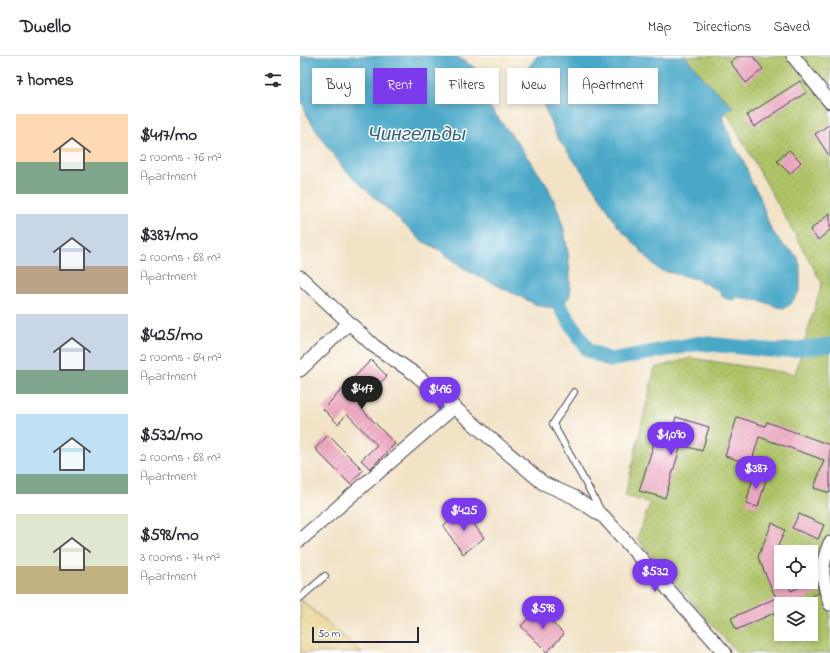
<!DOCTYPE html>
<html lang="en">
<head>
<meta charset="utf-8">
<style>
	:root { --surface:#fff; --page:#f2f2f3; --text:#2b2b33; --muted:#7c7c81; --line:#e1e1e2; --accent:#7c3aed }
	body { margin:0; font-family:"Indie Flower",sans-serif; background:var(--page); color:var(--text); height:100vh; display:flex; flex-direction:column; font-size:15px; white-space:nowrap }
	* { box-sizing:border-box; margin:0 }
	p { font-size:13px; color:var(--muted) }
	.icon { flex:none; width:22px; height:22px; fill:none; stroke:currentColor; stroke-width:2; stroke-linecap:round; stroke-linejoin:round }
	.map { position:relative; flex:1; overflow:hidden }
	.side { display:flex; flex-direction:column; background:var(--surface); width:300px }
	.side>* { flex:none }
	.banner { position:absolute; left:12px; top:12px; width:380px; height:36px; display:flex; gap:8px }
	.tools { position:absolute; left:474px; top:489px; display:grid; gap:8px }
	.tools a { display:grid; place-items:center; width:44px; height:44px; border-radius:0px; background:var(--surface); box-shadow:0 2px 6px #0003; font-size:20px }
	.scale { position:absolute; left:12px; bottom:10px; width:107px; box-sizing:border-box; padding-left:4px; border:2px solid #22223b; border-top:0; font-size:11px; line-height:14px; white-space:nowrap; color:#22223b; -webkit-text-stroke:3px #fff; paint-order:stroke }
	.price { position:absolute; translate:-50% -34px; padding:0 9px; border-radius:14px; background:var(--accent); color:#fff; font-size:13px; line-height:26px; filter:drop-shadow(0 1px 2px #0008) }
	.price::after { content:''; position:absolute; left:50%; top:24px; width:12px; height:9px; margin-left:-6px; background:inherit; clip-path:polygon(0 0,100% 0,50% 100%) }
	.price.current { background:#222; color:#fff }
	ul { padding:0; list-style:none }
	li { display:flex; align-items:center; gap:12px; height:100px; padding:0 16px }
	li span { display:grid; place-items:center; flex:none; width:112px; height:80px; border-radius:0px; color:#555 }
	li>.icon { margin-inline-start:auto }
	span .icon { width:48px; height:48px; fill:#fffc; stroke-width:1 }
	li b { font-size:17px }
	h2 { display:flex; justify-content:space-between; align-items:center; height:48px; padding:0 16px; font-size:17px }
	.pill { padding:0 14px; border-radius:0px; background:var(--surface); box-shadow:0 2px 6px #0003; font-size:14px; line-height:36px }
	.pill.current { background:var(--accent); color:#fff }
	header { display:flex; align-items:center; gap:24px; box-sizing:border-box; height:56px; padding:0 20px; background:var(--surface); border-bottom:1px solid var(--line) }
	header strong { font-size:19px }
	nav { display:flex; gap:22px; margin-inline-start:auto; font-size:14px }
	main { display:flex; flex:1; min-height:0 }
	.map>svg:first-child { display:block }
	.sand { fill:url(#sand-dots); stroke:#887e6c }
	.park { fill:url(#park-dots); stroke:#687352; fill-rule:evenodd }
	.water { fill:#49a8c8; stroke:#366582 }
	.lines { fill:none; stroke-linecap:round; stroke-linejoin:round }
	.canal { stroke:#49a8c8; stroke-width:15 }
	.building { fill:url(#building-hatch) }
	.lane-casing { stroke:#413f50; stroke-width:8 }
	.street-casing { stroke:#413f50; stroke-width:15 }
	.lane { stroke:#fff; stroke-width:6 }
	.street { stroke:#fff; stroke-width:13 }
	.labels { text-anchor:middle; stroke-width:3; stroke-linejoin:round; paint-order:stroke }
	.water-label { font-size:19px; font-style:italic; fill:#345e7a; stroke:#fff }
</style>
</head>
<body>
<header>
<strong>Dwello</strong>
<nav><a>Map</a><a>Directions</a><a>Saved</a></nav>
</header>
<main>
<section class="side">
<h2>7 homes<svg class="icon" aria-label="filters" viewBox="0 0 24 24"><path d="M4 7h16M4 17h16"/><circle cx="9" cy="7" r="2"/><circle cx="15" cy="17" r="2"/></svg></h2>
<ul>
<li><span style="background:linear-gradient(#ffd9b3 60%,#7fa58c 0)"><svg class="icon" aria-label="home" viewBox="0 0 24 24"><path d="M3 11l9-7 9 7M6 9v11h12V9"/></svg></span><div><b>$417/mo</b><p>2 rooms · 76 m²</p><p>Apartment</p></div></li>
<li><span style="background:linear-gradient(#c9d6e8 65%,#b9a48a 0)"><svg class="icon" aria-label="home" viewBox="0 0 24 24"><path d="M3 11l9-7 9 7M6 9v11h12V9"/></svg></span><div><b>$387/mo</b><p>2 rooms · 68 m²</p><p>Apartment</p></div></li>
<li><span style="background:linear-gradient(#c9d6e8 70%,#7fa58c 0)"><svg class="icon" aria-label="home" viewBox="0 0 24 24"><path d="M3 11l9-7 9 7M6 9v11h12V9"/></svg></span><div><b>$425/mo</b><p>2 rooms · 64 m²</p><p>Apartment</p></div></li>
<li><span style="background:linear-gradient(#bfe0f5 75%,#7fa58c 0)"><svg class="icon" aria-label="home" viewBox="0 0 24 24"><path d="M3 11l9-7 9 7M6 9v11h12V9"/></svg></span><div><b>$532/mo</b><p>2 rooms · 68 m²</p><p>Apartment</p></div></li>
<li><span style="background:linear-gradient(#dfe7d0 65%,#c2b280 0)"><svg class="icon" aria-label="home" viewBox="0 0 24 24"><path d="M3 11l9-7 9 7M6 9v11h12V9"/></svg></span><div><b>$598/mo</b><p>3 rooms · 74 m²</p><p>Apartment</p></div></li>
</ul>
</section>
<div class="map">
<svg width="530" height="597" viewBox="0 0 530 597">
	<defs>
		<pattern id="sand-dots" width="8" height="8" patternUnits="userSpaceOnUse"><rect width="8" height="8" fill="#eeda9e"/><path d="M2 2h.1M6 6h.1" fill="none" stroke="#ccbb89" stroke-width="1.8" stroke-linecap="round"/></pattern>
		<pattern id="park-dots" width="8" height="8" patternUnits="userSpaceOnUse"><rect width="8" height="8" fill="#afc468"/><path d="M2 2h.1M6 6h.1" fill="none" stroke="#96a85b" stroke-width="1.8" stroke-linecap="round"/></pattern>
		<pattern id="building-hatch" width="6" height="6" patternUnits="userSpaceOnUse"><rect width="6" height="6" fill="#efaac3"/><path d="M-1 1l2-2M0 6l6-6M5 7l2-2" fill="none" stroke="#cd92a8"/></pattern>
	</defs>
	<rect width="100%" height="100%" fill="#fff"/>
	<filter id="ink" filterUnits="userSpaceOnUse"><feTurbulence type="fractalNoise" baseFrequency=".025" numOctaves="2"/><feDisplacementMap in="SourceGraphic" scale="8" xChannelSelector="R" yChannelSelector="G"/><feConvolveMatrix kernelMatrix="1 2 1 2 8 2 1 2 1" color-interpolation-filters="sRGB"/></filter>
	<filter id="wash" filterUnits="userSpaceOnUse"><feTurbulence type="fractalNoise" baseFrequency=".012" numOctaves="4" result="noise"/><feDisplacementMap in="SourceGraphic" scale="16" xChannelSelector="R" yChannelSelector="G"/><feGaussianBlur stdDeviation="0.9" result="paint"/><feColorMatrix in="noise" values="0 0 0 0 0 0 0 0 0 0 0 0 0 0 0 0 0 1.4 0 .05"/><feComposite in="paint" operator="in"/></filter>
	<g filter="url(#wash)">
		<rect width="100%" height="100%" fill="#f2e3c7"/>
		<!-- sand -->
		<path class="sand" d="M0 543 62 597H0Z"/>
		<!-- park -->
		<path class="park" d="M384 0H530V597H437L337 483 350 447 325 440 355 312 391 302 495 318 522 227 428 59ZM481 496H511V526H481ZM481 548H511V578H481Z"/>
		<!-- water -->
		<path class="water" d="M0 0H156L175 12 187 48 217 86 248 131 257 151 264 174 268 197 270 221V240L260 251H245L235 248 166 214 140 194 122 185 44 113 20 80 7 59 0 39Z
			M237 0H385L407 26 433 51 422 60 434 90 444 105 452 128 459 138 470 172 483 189 496 199 500 209V234L491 248 484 252 477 251 462 245 438 241 434 244 428 243 423 241 419 235 397 223 359 214 317 169 299 139 257 81 228 12Z"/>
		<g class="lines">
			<!-- canal -->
			<path class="canal" d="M260 251 288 294 310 304 400 287 478 295 530 289"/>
		</g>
		<g id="blocks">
			<!-- building -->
			<path class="building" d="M438 0H453L463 13 446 27 430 6Z
				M500 25 507 36 454 71 447 59Z
				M530 68V101L515 78Z
				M489 94 501 106 490 118 477 105Z
				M530 157V174L518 184 510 174Z
				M71 304 87 320 59 350 95 388 70 413 61 404 77 389 47 358 38 368 23 353Z
				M376 361 409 371 402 395 381 389 365 442 339 435 355 384 368 388Z
				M437 361 465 370 467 366 530 389V437L514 432 524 404 459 381 451 408 425 400Z
				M28 379 63 414 50 428 15 393Z
				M454 417 467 420 458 451 446 448Z
				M164 454 184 482 163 498 143 470Z
				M499 458 524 469 518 483 492 472Z
				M472 467 485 474 475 497 481 499V526H487L491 535 516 524 519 537 494 548H481V554L436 574 431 562 476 542 458 501Z
				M238 553 264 578 247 596 221 570Z"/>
		</g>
	</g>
	<g filter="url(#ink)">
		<use href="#blocks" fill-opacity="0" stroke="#413f50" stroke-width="1"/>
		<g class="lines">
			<!-- lane casing -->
			<g class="lane-casing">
				<path id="lane" d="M274 336 253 368 301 455
					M0 542 25 520"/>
			</g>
			<!-- street casing -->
			<g class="street-casing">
				<path id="street" d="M493 0 530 46
					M0 221 74 290 115 318 243 427 274 441 304 461 425 597
					M0 314 49 267
					M0 484 154 351
					M530 487C519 513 522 521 530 548"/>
			</g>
			<!-- lane -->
			<use href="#lane" class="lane"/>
			<!-- street -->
			<use href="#street" class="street"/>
		</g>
	</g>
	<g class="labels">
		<!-- water labels -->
		<g class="water-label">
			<text x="117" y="84">Чингельды</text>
		</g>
	</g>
</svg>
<div class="tools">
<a><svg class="icon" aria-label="locate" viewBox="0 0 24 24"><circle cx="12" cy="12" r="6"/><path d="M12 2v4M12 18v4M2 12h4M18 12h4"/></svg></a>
<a><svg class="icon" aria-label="layers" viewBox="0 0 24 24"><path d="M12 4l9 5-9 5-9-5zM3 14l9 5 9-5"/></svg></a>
</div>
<div class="scale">50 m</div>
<b class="price current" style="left:62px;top:354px">$417</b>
<b class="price" style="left:140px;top:355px">$496</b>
<b class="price" style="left:371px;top:400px">$1,090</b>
<b class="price" style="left:456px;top:434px">$387</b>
<b class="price" style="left:164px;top:476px">$425</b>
<b class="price" style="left:355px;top:537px">$532</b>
<b class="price" style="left:243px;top:574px">$598</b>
<div class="banner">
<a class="pill">Buy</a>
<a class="pill current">Rent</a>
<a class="pill">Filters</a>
<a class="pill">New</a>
<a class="pill">Apartment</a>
</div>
</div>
</main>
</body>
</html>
